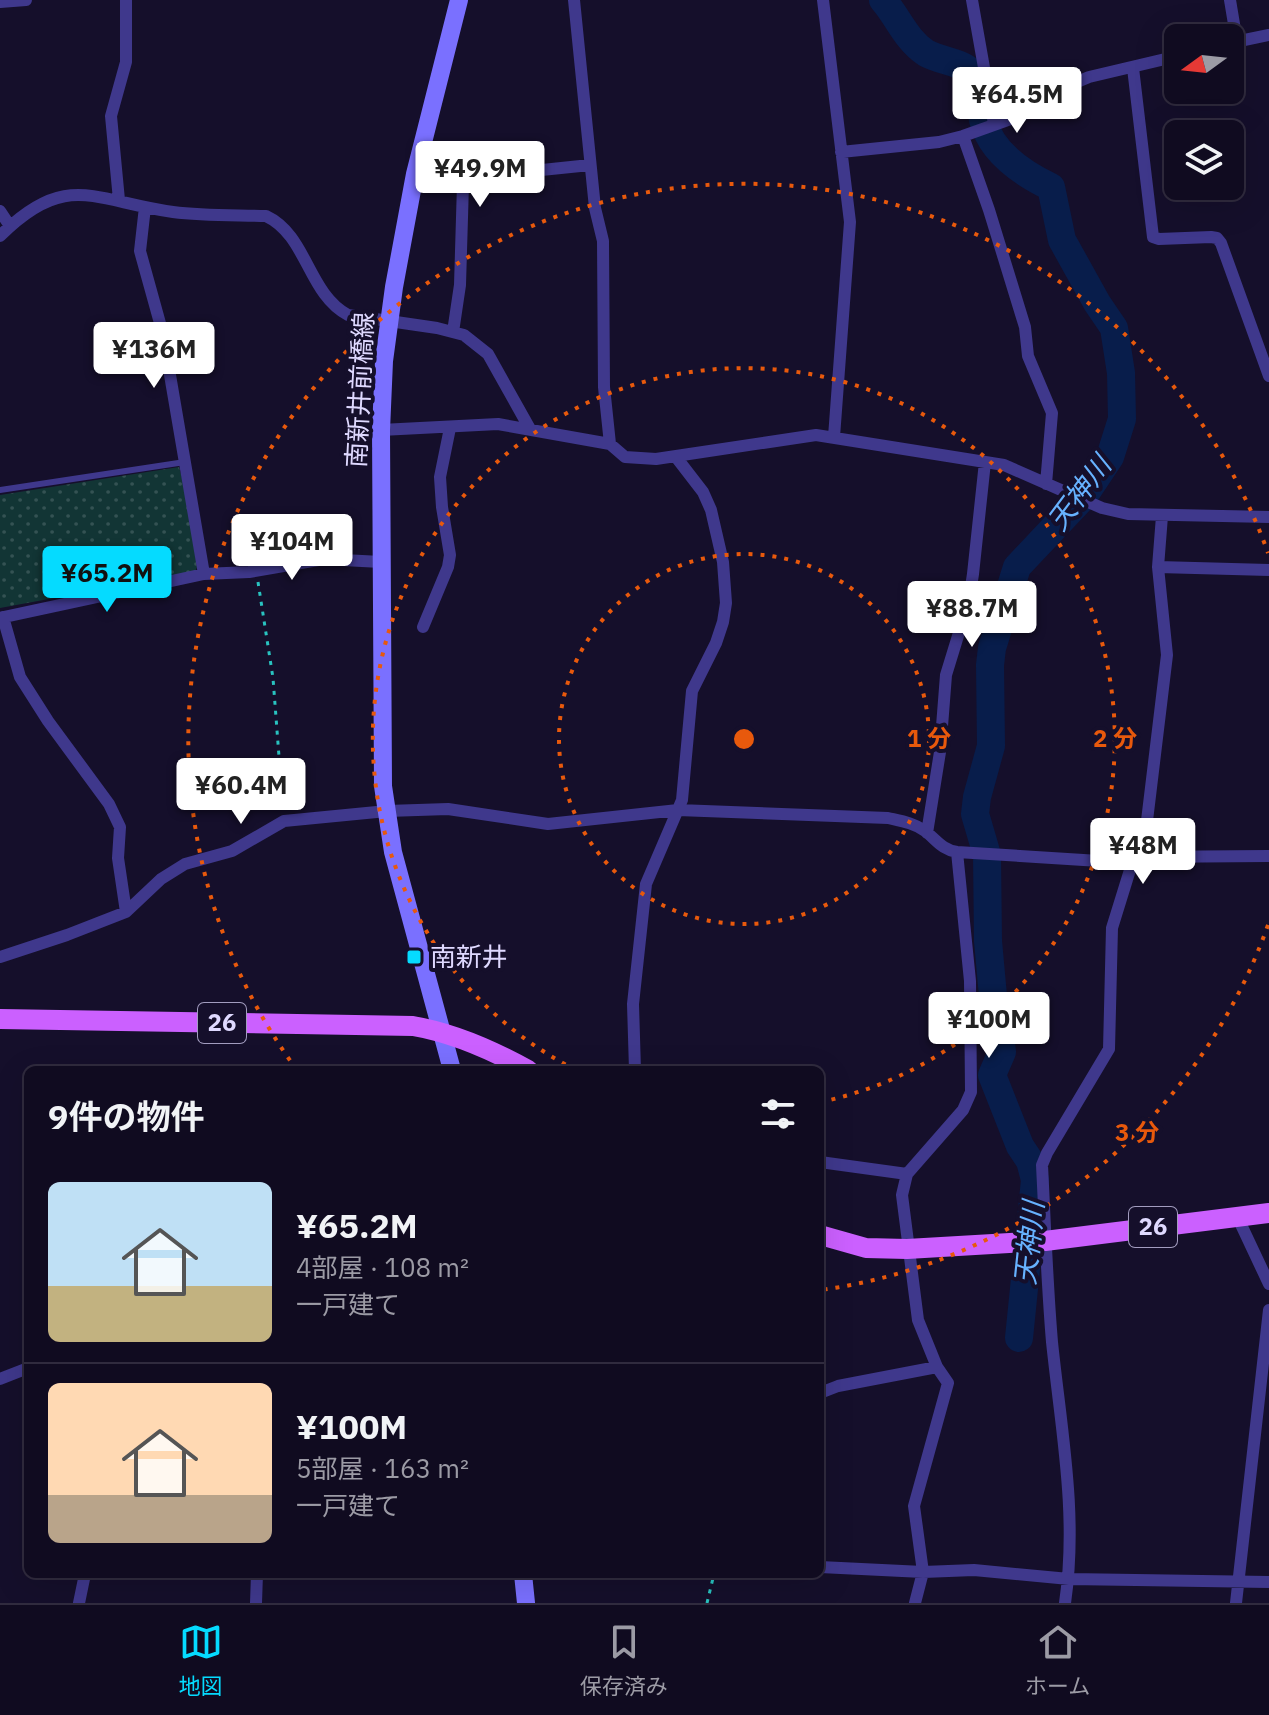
<!DOCTYPE html>
<html lang="ja">
<head>
<meta charset="utf-8">
<style>
	:root { --surface:#100b20; --page:#1e192d; --text:#f1f3f6; --muted:#9c9ba5; --line:#302b3e; --accent:#05dbff }
	body { margin:0; font-family:"IBM Plex Sans","Noto Sans JP",sans-serif; background:var(--page); color:var(--text); height:100vh; display:flex; flex-direction:column; font-size:30px; white-space:nowrap }
	* { box-sizing:border-box; margin:0 }
	p { font-size:26px; color:var(--muted) }
	.icon { flex:none; width:44px; height:44px; fill:none; stroke:currentColor; stroke-width:2; stroke-linecap:round; stroke-linejoin:round }
	.map { position:relative; flex:1; overflow:hidden }
	.details { position:absolute; left:24px; top:1066px; width:800px; height:512px; display:flex; flex-direction:column; background:var(--surface); border-radius:12px; box-shadow:0 8px 32px #0002,0 0 0 2px var(--line) }
	.details>* { flex:none }
	.needle { width:52px; rotate:255deg }
	.fabs { position:absolute; left:1164px; top:24px; display:grid; gap:16px }
	.fabs a { display:grid; place-items:center; width:80px; height:80px; border-radius:12px; background:var(--surface); box-shadow:0 8px 32px #0002,0 0 0 2px var(--line); font-size:40px }
	.price { position:absolute; translate:-50% -68px; padding:0 18px; border-radius:8px; background:#fff; color:#222; font-size:26px; line-height:52px; filter:drop-shadow(0 2px 4px #0008) }
	.price::after { content:''; position:absolute; left:50%; top:48px; width:24px; height:18px; margin-left:-12px; background:inherit; clip-path:polygon(0 0,100% 0,50% 100%) }
	.price.active { background:var(--accent); color:#111 }
	ul { padding:0; list-style:none }
	li { display:flex; align-items:center; gap:24px; height:200px; padding:0 24px }
	li+li { border-top:2px solid var(--line) }
	li span { display:grid; place-items:center; flex:none; width:224px; height:160px; border-radius:12px; color:#555 }
	li>.icon { margin-inline-start:auto }
	span .icon { width:96px; height:96px; fill:#fffc; stroke-width:1 }
	li b { font-size:34px }
	h2 { display:flex; justify-content:space-between; align-items:center; height:96px; padding:0 24px; font-size:34px }
	.tabs { display:flex; justify-content:space-around; align-items:center; height:112px; border-top:2px solid var(--line); background:var(--surface); font-size:22px; color:var(--muted) }
	.tabs a { display:grid; justify-items:center; gap:4px }
	.tabs .active { color:var(--accent) }
	.map>svg:first-child { display:block }
	.grass { fill:url(#grass-dots) }
	.lines { fill:none; stroke-linecap:round; stroke-linejoin:round }
	.river { stroke:#081d4b; stroke-width:28 }
	.path { stroke:#29c3c0; stroke-width:3; stroke-dasharray:4 6; stroke-linecap:butt }
	.lane { stroke:#3f388c; stroke-width:6 }
	.street { stroke:#3f388c; stroke-width:12 }
	.secondary { stroke:#7a70ff; stroke-width:18 }
	.primary { stroke:#cb60ff; stroke-width:20 }
	.ring { fill:none; stroke:#e8590c; stroke-width:4; stroke-dasharray:4 8 }
	.poi-dot { fill:#05dbff; stroke:#150f2b; stroke-width:3 }
	.labels { text-anchor:middle; stroke-width:8; stroke-linejoin:round; paint-order:stroke }
	.shield { fill:#150f2b; stroke:#a29cbf; stroke-width:2 }
	.shield-label { font-size:24px; font-weight:bold; fill:#dfd9ff }
	.street-label { font-size:26px; fill:#dfd9ff; stroke:#150f2b }
	.poi-label { font-size:26px; fill:#dfd9ff; stroke:#150f2b; text-anchor:start }
	.water-label { font-size:28px; font-style:italic; fill:#67b2ff; stroke:#150f2b }
	.centre { fill:#e8590c; stroke:#150f2b; stroke-width:4 }
	.ring-label { font-size:24px; text-anchor:middle; font-weight:bold; fill:#e8590c; stroke:#150f2b; stroke-width:8; stroke-linejoin:round; paint-order:stroke }
</style>
</head>
<body>
<div class="map">
<svg width="1269" height="1603" viewBox="0 0 1269 1603">
	<defs>
		<pattern id="grass-dots" width="8" height="8" patternUnits="userSpaceOnUse" patternTransform="scale(2)"><rect width="8" height="8" fill="#123535"/><path d="M2 2h.1M6 6h.1" fill="none" stroke="#345253" stroke-width="1.8" stroke-linecap="round"/></pattern>
	</defs>
	<rect width="100%" height="100%" fill="#150f2b"/>
	<!-- grass -->
	<path class="grass" d="M179 467 187 497 197 567 195 572 0 608V495Z"/>
	<g class="lines">
		<!-- river -->
		<path class="river" d="M883 0C898 17 906 40 926 53 940 61 959 61 971 72 983 83 980 105 983 120 991 153 1024 174 1051 187L1062 240 1097 303 1114 328 1121 373 1122 419 1110 457 1084 496 1017 567 992 648 990 665 991 746 977 797 975 814 987 855 988 941 995 1018 1001 1043 1002 1052 992 1075 1020 1146 1030 1161 1035 1180 1019 1338"/>
		<!-- path -->
		<path class="path" d="M258 582 273 678 283 809
			M707 1603 714 1574"/>
		<!-- lane -->
		<path class="lane" d="M0 490 185 462"/>
		<!-- street -->
		<path class="street" d="M574 0 595 208 603 241 604 387 610 444
			M823 0 850 222 834 437
			M972 0 994 124
			M1230 0 1237 42
			M0 2 26 0
			M1230 43 1269 35
			M1133 68 1153 237 1159 239 1211 237 1217 238 1221 243 1269 376
			M963 136 989 210 1025 327 1028 356 1052 413 1046 484
			M841 152 939 142 963 136 1022 115 1070 85 1089 77 1178 56
			M119 200 111 116 126 62V0
			M145 207 140 251 163 334 204 574
			M0 211 10 226
			M0 236C66 170 94 201 173 212 204 216 235 215 266 216 307 235 308 294 348 315L437 328 464 335 488 354 530 429
			M453 332 460 285 463 184 475 177 590 165
			M381 430 498 424 610 444 625 457 656 459 816 435 1004 465 1102 508 1128 514 1269 517
			M1158 567 1269 570
			M3 617 20 677 48 721 109 804 120 827 118 858 126 912
			M0 618 204 574 249 572 324 559 381 562
			M423 627 448 567 450 555 442 507 440 477 450 428
			M927 833 940 752 946 675 969 600 973 574 985 462
			M1134 857 1269 856
			M0 957 67 935 126 912 161 879 185 864 232 851 284 821 387 811 448 809 548 824 678 810 888 818C901 821 914 823 925 831 937 840 941 849 957 852L1131 863
			M635 1070 633 1004 646 884 682 800 692 691 716 643 723 622 726 603 723 562 711 510 703 492 676 457
			M820 1162 907 1174
			M1237 1216 1269 1284
			M0 1379 28 1368
			M820 1393 838 1386 937 1367
			M820 1567 923 1572 974 1570 1069 1579 1269 1582
			M79 1603 85 1574
			M256 1603 257 1574
			M915 1603 923 1572 914 1506 948 1383 937 1367 918 1320 902 1195 907 1174 963 1110 971 1092 970 981 957 852
			M1065 1603C1078 1515 1061 1429 1052 1342 1047 1283 1045 1224 1042 1165L1047 1153 1109 1049 1112 928 1134 857 1146 829 1167 655 1158 567 1162 516
			M1236 1603 1269 1310"/>
		<!-- secondary -->
		<path class="secondary" d="M452 1070 393 852 383 786 381 430 384 361 394 287 415 174 459 0
			M523 1574 526 1603"/>
		<!-- primary -->
		<path class="primary" d="M0 1019 413 1026C454 1033 492 1050 528 1070
			M820 1235 866 1248 907 1249 1045 1241 1269 1213"/>
	</g>
	<!-- distance rings -->
	<g class="ring">
		<circle cx="744" cy="739" r="185"/>
		<path d="M576 1070A371 371 0 1 1 821 1102"/>
		<path d="M1268 925A556 556 0 0 1 821 1290M297 1070A556 556 0 1 1 1268 553"/>
	</g>
	<!-- markers -->
	<rect class="poi-dot" x="406" y="949" width="16" height="16" rx="4"/>
	<g class="labels">
		<!-- shield labels -->
		<g class="shield">
			<rect x="198" y="1003" width="48" height="40" rx="6"/>
			<rect x="1129" y="1207" width="48" height="40" rx="6"/>
		</g>
		<g class="shield-label">
			<text x="222" y="1031">26</text>
			<text x="1153" y="1235">26</text>
		</g>
		<!-- street labels -->
		<g class="street-label">
			<text transform="translate(360 390) rotate(-87)" y="9">南新井前橋線</text>
		</g>
		<!-- poi labels -->
		<g class="poi-label">
			<text x="430" y="966">南新井</text>
		</g>
		<!-- water labels -->
		<g class="water-label">
			<text transform="translate(1079 493) rotate(-53)" y="10">天神川</text>
			<text transform="translate(1029 1243) rotate(-84)" y="10">天神川</text>
		</g>
	</g>
	<circle cx="744" cy="739" r="12" class="centre"/>
	<g class="ring-label">
		<text x="929" y="747">1 分</text>
		<text x="1115" y="747">2 分</text>
		<text x="1137" y="1141">3 分</text>
	</g>
</svg>
<div class="fabs">
<a><svg class="needle" viewBox="-14 -14 28 28"><path d="M0-13l5 13h-10z" fill="#e53935"/><path d="M0 13l5-13h-10z" fill="#9c9ba5"/></svg></a>
<a><svg class="icon" aria-label="layers" viewBox="0 0 24 24"><path d="M12 4l9 5-9 5-9-5zM3 14l9 5 9-5"/></svg></a>
</div>
<b class="price" style="left:1017px;top:135px">¥64.5M</b>
<b class="price" style="left:480px;top:209px">¥49.9M</b>
<b class="price" style="left:154px;top:390px">¥136M</b>
<b class="price" style="left:292px;top:582px">¥104M</b>
<b class="price active" style="left:107px;top:614px">¥65.2M</b>
<b class="price" style="left:972px;top:649px">¥88.7M</b>
<b class="price" style="left:241px;top:826px">¥60.4M</b>
<b class="price" style="left:1143px;top:886px">¥48M</b>
<b class="price" style="left:989px;top:1060px">¥100M</b>
<section class="details">
<h2>9件の物件<svg class="icon" aria-label="filters" viewBox="0 0 24 24"><path d="M4 7h16M4 17h16"/><circle cx="9" cy="7" r="2"/><circle cx="15" cy="17" r="2"/></svg></h2>
<ul>
<li><span style="background:linear-gradient(#bfe0f5 65%,#c2b280 0)"><svg class="icon" aria-label="home" viewBox="0 0 24 24"><path d="M3 11l9-7 9 7M6 9v11h12V9"/></svg></span><div><b>¥65.2M</b><p>4部屋 · 108 m²</p><p>一戸建て</p></div></li>
<li><span style="background:linear-gradient(#ffd9b3 70%,#b9a48a 0)"><svg class="icon" aria-label="home" viewBox="0 0 24 24"><path d="M3 11l9-7 9 7M6 9v11h12V9"/></svg></span><div><b>¥100M</b><p>5部屋 · 163 m²</p><p>一戸建て</p></div></li>
</ul>
</section>
</div>
<nav class="tabs">
<a class="active"><svg class="icon" aria-label="map" viewBox="0 0 24 24"><path d="M3 6l6-2 6 2 6-2v14l-6 2-6-2-6 2zM9 4v14M15 6v14"/></svg>地図</a>
<a><svg class="icon" aria-label="saved" viewBox="0 0 24 24"><path d="M7 4h10v16l-5-4-5 4z"/></svg>保存済み</a>
<a><svg class="icon" aria-label="home" viewBox="0 0 24 24"><path d="M3 11l9-7 9 7M6 9v11h12V9"/></svg>ホーム</a>
</nav>
</body>
</html>
